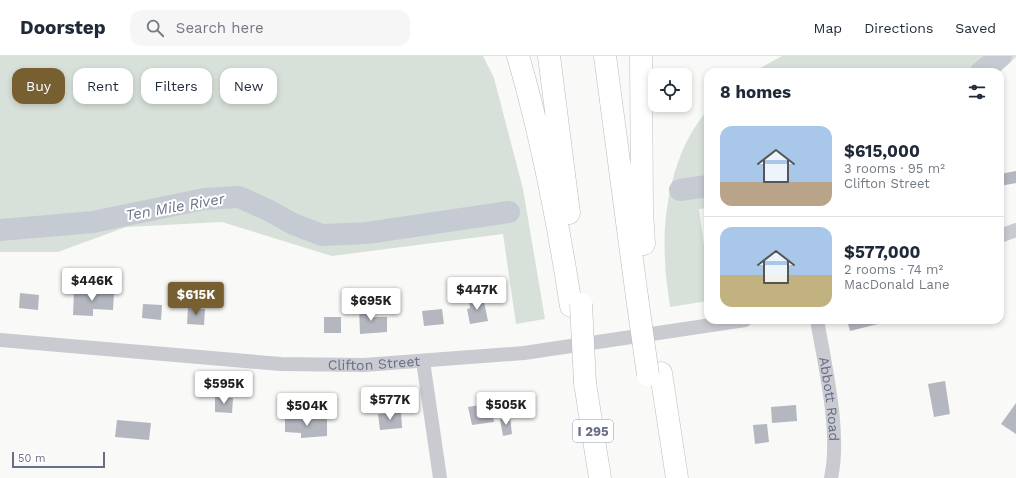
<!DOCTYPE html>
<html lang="en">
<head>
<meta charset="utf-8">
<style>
	:root { --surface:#fff; --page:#f6f6f7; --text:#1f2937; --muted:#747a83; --line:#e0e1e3; --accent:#785f32 }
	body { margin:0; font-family:"Work Sans",sans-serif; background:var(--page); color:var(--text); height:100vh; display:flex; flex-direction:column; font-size:15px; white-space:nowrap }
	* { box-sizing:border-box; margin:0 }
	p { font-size:13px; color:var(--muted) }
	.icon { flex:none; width:22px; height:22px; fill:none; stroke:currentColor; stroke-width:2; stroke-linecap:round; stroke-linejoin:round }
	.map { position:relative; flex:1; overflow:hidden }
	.details { position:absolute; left:704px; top:12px; width:300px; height:256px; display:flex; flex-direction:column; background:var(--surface); border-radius:12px; box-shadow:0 2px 6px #0003 }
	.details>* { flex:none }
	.top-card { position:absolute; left:12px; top:12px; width:380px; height:36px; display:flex; gap:8px }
	.fabs { position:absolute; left:648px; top:12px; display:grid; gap:8px }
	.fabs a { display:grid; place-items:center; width:44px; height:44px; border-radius:8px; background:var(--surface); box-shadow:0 2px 6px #0003; font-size:20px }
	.scale { position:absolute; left:12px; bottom:10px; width:93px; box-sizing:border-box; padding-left:4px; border:2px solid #686d88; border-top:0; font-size:11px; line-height:14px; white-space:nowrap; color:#686d88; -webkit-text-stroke:3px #fff; paint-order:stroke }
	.price { position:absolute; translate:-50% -34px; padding:0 9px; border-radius:4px; background:#fff; color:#222; font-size:13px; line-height:26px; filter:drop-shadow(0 1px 2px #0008) }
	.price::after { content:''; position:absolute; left:50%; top:24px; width:12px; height:9px; margin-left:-6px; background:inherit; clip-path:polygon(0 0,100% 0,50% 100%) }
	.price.selected { background:var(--accent); color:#fff }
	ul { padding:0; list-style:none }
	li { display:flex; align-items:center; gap:12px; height:100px; padding:0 16px }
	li+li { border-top:1px solid var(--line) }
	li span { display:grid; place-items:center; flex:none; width:112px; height:80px; border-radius:12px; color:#555 }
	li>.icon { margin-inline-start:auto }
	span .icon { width:48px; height:48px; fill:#fffc; stroke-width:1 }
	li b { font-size:17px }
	h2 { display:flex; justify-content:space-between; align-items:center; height:48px; padding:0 16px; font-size:17px }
	.tag { padding:0 14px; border-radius:12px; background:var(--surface); box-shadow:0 2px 6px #0003; font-size:14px; line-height:36px }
	.tag.selected { background:var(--accent); color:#fff }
	header { display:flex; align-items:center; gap:24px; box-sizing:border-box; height:56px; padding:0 20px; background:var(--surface); border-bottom:1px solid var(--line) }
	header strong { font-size:19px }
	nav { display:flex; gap:22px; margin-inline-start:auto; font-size:14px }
	.search { width:280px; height:36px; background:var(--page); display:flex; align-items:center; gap:10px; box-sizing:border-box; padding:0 14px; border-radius:12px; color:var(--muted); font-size:15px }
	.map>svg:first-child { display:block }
	.green { fill:#d8e1d9 }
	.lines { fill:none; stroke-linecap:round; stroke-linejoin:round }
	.river { stroke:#c6cbd3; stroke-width:22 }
	.building { fill:#b4b6c0 }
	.highway-casing { stroke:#babbc0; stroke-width:23 }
	.street { stroke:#cacbd0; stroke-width:14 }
	.highway { stroke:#fff; stroke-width:22 }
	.highway-bridge-casing { stroke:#babbc0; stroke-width:23; stroke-linecap:butt }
	.highway-bridge { stroke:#fff; stroke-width:22 }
	.labels { text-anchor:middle; stroke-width:4; stroke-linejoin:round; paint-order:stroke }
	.shield { fill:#fff; stroke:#9599ac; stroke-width:1 }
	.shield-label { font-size:13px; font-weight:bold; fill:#686d88 }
	.street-label { font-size:14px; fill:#686d88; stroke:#fff }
	.water-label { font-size:15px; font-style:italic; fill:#69748b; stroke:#fff }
</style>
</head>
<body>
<header>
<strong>Doorstep</strong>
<div class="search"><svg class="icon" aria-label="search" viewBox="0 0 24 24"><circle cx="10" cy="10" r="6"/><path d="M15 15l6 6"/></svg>Search here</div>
<nav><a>Map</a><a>Directions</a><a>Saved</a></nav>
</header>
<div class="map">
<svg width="1016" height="422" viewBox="0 0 1016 422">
	<rect width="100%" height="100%" fill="#f9f9f7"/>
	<!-- green -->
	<path class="green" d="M0 0H483L494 22 523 133 545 263 516 268 503 178 332 200 222 166 126 171 58 196H0Z
		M782 0H1016V1L1000 16H753Z
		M708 54V152L699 153 708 219V245L670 251C668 235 665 219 665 203 662 154 674 91 708 54Z"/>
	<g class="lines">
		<!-- river -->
		<path class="river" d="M981 16 1001 0
			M680 134 708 130
			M0 174 93 166 204 143 239 141 268 154 293 168 322 179 367 177 509 156"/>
	</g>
	<!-- building -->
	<path class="building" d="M1016 115V127L1000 130V118Z
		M74 235 114 237 113 254 93 253V260L73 259Z
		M20 237 39 239 38 254 19 252Z
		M483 241 488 265 470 268 467 253 470 252 469 243Z
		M143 248 162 249 161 264 142 262Z
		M359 251H372V261H387V276L360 278Z
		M188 252 205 253 204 269 187 268Z
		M442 253 444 268 424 270 422 255Z
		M324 261H341V277H324Z
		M847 264H877L878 268 850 275Z
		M945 325 950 358 934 361 928 328Z
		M215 341 233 342 232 357 215 356Z
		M1016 347V378L1001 368Z
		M486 348 487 354 492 353 494 366 472 369 468 351Z
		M796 349 797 365 772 367 771 351Z
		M401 356 402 372 380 374 378 358Z
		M285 361 327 362V380L301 382V377L285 376Z
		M510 361 512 378 503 380 500 363Z
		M117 364 151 367 149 384 115 381Z
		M767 368 769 386 755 388 753 369Z"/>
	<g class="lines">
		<!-- highway casing -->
		<g class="highway-casing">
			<path id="highway" d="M518 0C542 82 558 166 571 250
				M549 0 569 157
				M605 0 637 241
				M641 0 642 155 644 188
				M661 317 677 422
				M585 327 600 422"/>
		</g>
		<!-- street -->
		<g class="street">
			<path d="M1000 180 1016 174"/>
			<path id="s1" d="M817 264C825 310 841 377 831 422"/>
			<path id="s2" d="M0 284 281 308 364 309 524 297 745 264"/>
			<path d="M423 305 440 422"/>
		</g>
		<!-- highway -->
		<use href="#highway" class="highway"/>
		<!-- highway-bridge casing -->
		<g class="highway-bridge-casing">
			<path id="highway-bridge" d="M637 241 648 319
				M581 248 585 327"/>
		</g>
		<!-- highway-bridge -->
		<use href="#highway-bridge" class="highway-bridge"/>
	</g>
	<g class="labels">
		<!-- shield labels -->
		<rect class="shield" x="573" y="364" width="40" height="22" rx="3"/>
		<g class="shield-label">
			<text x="593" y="380">I 295</text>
		</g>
		<!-- street labels -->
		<g class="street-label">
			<text dy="5" stroke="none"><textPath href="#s2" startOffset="375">Clifton Street</textPath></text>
			<text dy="5" stroke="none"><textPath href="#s1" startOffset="80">Abbott Road</textPath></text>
		</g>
		<!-- water labels -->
		<g class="water-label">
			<text transform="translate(175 151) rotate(-10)" y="5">Ten Mile River</text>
		</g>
	</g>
</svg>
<div class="fabs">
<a><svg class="icon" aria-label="locate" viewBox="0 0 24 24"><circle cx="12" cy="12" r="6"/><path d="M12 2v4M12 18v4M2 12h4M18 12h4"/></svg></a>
</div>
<div class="scale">50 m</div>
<b class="price" style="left:92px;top:246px">$446K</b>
<b class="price" style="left:477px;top:255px">$447K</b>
<b class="price selected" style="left:196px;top:260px">$615K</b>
<b class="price" style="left:371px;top:266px">$695K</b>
<b class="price" style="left:224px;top:349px">$595K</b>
<b class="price" style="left:390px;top:365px">$577K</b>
<b class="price" style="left:506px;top:370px">$505K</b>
<b class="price" style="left:307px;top:371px">$504K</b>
<div class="top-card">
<a class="tag selected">Buy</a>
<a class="tag">Rent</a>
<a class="tag">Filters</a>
<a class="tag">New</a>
</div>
<section class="details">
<h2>8 homes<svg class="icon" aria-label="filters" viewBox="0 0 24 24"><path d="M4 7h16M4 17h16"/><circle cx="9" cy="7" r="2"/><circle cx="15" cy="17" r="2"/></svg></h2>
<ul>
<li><span style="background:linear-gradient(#a9c7e8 70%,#b9a48a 0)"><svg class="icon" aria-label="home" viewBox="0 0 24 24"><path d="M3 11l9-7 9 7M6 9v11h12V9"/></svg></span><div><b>$615,000</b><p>3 rooms · 95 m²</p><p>Clifton Street</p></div></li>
<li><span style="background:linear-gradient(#a9c7e8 60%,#c2b280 0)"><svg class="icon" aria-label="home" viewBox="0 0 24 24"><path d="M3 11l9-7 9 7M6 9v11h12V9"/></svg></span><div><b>$577,000</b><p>2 rooms · 74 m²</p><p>MacDonald Lane</p></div></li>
</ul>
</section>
</div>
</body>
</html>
